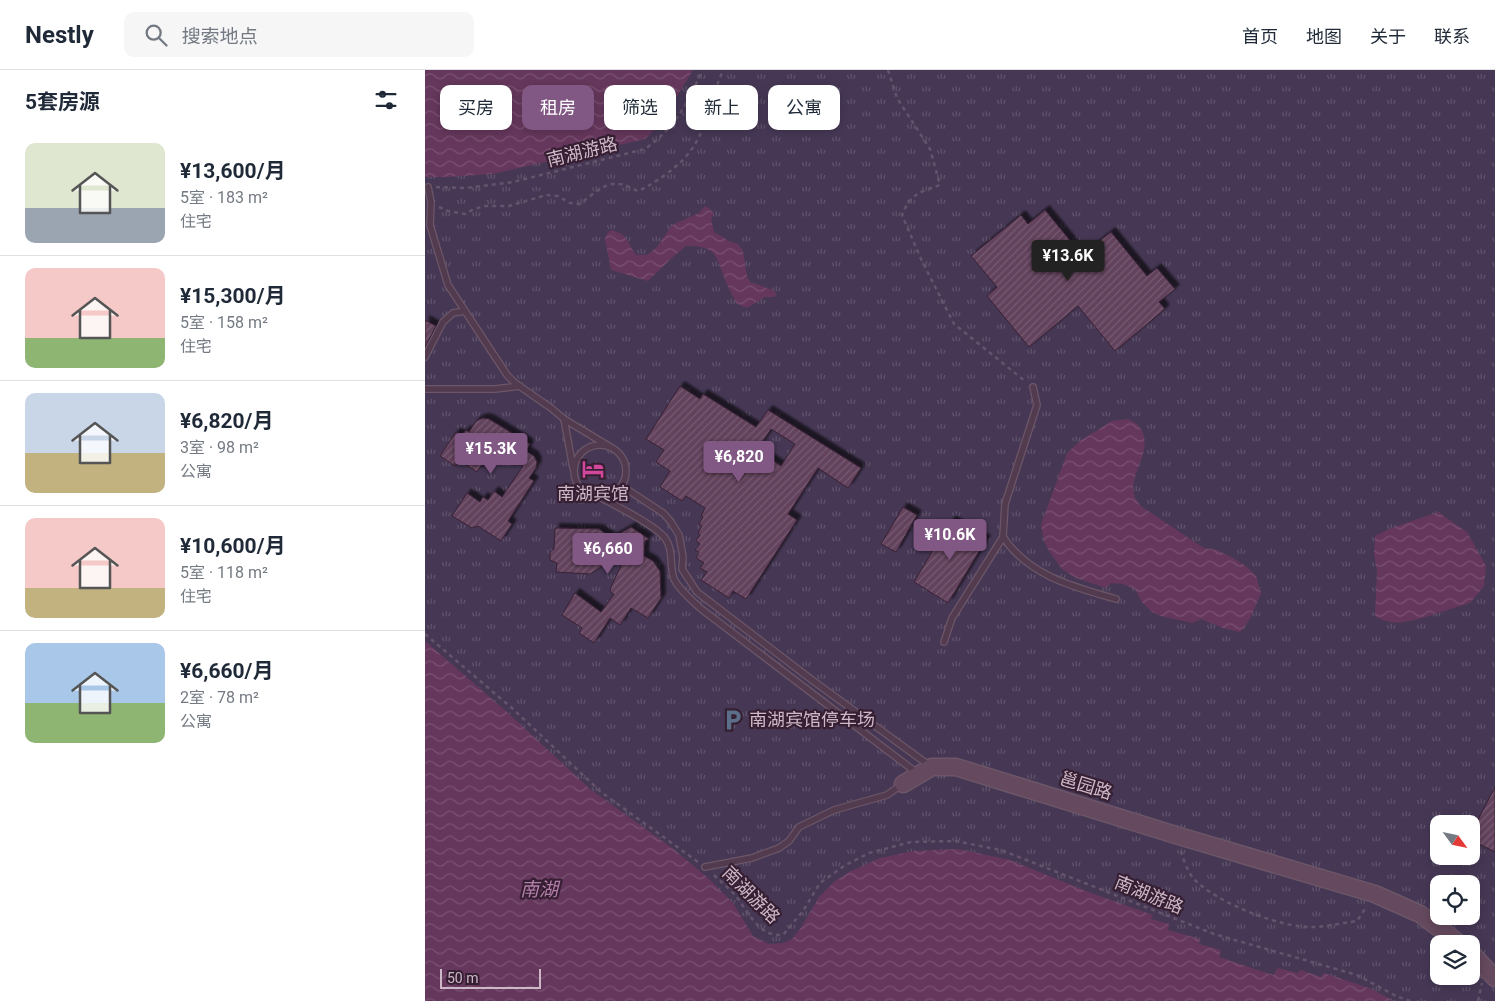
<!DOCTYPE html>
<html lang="zh">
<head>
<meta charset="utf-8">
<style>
	:root { --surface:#fff; --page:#f6f6f7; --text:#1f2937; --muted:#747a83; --line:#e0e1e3; --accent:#815784 }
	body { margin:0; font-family:Roboto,"Noto Sans SC",sans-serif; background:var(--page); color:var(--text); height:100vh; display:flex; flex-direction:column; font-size:19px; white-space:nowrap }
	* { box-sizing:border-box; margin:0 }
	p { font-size:16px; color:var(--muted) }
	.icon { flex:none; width:28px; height:28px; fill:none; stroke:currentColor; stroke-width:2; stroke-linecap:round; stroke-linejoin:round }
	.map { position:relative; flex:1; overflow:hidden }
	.sheet { display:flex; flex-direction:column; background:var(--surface); width:425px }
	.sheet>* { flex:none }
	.guide { position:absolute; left:15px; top:15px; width:475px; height:45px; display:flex; gap:10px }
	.needle { width:32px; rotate:123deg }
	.fabs { position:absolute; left:1005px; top:745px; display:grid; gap:10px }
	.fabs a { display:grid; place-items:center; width:50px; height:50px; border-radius:10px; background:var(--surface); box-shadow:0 2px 8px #0003; font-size:25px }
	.scale { position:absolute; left:15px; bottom:12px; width:101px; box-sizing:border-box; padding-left:5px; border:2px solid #ccb8c7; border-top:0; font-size:14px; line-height:18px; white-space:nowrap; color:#ccb8c7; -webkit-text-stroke:4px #371f33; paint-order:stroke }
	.price { position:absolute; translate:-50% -42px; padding:0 11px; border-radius:5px; background:var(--accent); color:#fff; font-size:16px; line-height:32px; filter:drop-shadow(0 1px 2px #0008) }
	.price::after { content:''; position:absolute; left:50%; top:30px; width:15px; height:11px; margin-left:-8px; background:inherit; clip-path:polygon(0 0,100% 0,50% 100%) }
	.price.active { background:#222; color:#fff }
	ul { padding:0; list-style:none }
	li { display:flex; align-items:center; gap:15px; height:125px; padding:0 25px }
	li+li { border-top:1px solid var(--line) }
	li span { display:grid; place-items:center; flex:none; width:140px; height:100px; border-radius:10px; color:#555 }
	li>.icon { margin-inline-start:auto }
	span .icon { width:60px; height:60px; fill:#fffc; stroke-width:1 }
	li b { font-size:21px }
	h2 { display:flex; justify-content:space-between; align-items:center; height:60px; padding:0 25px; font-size:21px }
	.chip { padding:0 18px; border-radius:10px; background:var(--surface); box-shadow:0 2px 8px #0003; font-size:18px; line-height:45px }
	.chip.active { background:var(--accent); color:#fff }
	header { display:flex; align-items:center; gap:30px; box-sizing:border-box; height:70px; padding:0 25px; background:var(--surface); border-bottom:1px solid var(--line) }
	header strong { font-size:24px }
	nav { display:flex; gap:28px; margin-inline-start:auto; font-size:18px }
	.search { width:350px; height:45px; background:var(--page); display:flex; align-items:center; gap:12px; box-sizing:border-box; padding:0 18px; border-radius:10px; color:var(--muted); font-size:19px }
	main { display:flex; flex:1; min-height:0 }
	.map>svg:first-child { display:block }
	.park { fill:url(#park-tufts); fill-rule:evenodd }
	.water { fill:url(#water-waves) }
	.building { fill:url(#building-hatch); stroke:#392135; fill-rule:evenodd; filter:url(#shadow) }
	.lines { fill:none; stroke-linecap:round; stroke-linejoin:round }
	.lane-casing { stroke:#6c5668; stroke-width:8 }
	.secondary-casing { stroke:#6c5668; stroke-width:19 }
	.path { stroke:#64536a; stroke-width:2.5; stroke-dasharray:4 4; stroke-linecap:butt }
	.lane { stroke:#523b4e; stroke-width:5.5 }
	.secondary { stroke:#65495e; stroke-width:16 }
	.labels { text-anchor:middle; stroke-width:4.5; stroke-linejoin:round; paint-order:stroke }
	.street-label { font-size:18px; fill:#ccb8c7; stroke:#371f33 }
	.poi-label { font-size:18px; fill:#ccb8c7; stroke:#371f33 }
	.water-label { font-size:19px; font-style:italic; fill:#b37faa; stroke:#371f33 }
</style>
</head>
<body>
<header>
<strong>Nestly</strong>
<div class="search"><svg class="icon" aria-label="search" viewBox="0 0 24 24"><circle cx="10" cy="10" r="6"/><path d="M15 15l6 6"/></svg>搜索地点</div>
<nav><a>首页</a><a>地图</a><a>关于</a><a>联系</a></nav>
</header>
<main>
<section class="sheet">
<h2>5套房源<svg class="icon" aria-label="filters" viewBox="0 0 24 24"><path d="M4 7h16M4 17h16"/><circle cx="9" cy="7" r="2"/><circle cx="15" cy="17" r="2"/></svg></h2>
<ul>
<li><span style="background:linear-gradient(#dfe7d0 65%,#9aa5b1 0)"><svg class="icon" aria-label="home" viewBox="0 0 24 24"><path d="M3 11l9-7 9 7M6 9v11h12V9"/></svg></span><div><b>¥13,600/月</b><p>5室 · 183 m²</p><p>住宅</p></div></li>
<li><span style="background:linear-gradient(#f6c9c9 70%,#8fb573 0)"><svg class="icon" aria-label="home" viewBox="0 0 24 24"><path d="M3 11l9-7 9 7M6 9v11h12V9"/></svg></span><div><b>¥15,300/月</b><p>5室 · 158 m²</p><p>住宅</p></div></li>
<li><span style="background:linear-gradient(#c9d6e8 60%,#c2b280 0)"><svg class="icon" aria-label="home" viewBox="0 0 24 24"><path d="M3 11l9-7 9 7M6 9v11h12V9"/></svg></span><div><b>¥6,820/月</b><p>3室 · 98 m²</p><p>公寓</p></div></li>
<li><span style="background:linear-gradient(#f6c9c9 70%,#c2b280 0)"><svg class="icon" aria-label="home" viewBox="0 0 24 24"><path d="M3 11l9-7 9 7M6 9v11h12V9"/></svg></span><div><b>¥10,600/月</b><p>5室 · 118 m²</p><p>住宅</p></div></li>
<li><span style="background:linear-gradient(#a9c7e8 60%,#8fb573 0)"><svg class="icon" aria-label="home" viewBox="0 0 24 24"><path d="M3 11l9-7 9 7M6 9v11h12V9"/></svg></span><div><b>¥6,660/月</b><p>2室 · 78 m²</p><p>公寓</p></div></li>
</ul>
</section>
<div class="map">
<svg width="1070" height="931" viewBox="0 0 1070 931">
	<defs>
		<pattern id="park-tufts" width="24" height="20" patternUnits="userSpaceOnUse" patternTransform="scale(1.25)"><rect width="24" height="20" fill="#463855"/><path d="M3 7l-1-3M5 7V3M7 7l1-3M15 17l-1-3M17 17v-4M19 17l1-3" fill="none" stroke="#60536c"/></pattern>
		<pattern id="water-waves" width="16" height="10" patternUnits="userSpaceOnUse" patternTransform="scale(1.25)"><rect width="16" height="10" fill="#65375c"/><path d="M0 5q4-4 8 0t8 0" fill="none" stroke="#7a5272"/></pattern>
		<pattern id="building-hatch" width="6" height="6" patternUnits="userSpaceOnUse" patternTransform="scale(1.25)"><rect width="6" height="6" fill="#62425c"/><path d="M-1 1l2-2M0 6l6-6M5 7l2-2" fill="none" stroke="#775b72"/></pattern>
		<filter id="shadow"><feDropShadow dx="4.5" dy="-4.5" stdDeviation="1" flood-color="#0009"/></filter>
	</defs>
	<rect width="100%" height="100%" fill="#42263d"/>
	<!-- park -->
	<path class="park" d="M0 0H1070V931H0ZM1014 754H1046V786H1014ZM1014 814H1046V846H1014ZM1014 874H1046V906H1014Z"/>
	<!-- water -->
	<path class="water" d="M0 0H268L235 54 220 69 68 104 23 107H0Z
		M280 136 285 139 289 144 286 149 289 162 304 171 313 174 318 181 322 207 325 212 348 220 352 224 349 227H340L322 238 311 233C307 224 301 214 298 204 290 181 287 176 261 176L249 186 223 211 186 200 180 169 181 165 186 160C203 164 202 172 211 185H222L232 177 247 155 274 143Z
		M703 349C706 351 711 353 713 355 736 382 690 412 717 437L779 478 792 480 808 488 822 497 831 506 836 523 825 549 815 562 798 558 776 549 767 553 736 546 727 542 717 532 710 519 698 514 686 513 681 518 651 508 637 499 624 481 619 471 616 455 642 383 655 371 687 351Z
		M1013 442 1042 462 1061 496 1059 516 1045 533C1025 538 983 556 965 552 960 551 954 548 950 546L952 501 949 483 950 466 964 459Z
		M0 571 82 642 165 719 247 778 283 808 308 833 328 866 344 874 358 873 367 869 377 856 394 827 409 812 424 802 455 788 489 781 533 779 585 790 666 823 728 845 726 849 744 854 743 860 775 869 774 874 796 880 794 887 848 905 853 898 872 903 876 900 896 907 899 903 944 918 969 931H0Z"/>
	<!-- building -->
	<path class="building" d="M620 140 657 185 686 162 722 206 732 198 750 219 734 232 740 239 690 281 653 236 604 277 562 226 572 217 546 186 596 145 603 154Z
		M0 250 11 256 0 277Z
		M255 316 275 329 278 324 331 357 343 340 436 398 423 418 393 398 363 444 372 450 321 529 308 521 304 528 276 510 282 502 275 498 279 493 271 488 274 482 270 480 275 474 271 471 275 465 273 463 277 456 274 454 278 447 276 446 280 438 261 426 257 431 235 417 245 401 231 392 239 380 221 369ZM346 359 370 374 356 396 332 380Z
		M58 348 64 349 105 374 101 381 109 386 112 392 111 398 104 408 109 411 83 451 87 454 76 471 53 456 47 458 27 446 42 423 55 432 58 427 63 430 69 421 77 427 98 396 68 378 52 402 34 390 30 396 15 386 31 362 37 365 41 360 44 362 51 351Z
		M478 437 492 445 471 482 456 474Z
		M526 450 561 470 523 533 489 512Z
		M206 457 224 469 220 471 219 486 228 491 235 501 236 528 223 548 206 538 195 555 185 548 169 573 154 563 157 558 137 545 150 523 176 542 189 524 185 522 186 517 203 481 165 504 131 502 132 493 125 490V482L129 479 130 458 174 459 187 468Z
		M1070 717V782L1046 770V763Z"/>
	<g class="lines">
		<!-- lane casing -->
		<g class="lane-casing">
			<path id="lane" d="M3 117 6 132 5 155 23 215 82 305 90 313 126 338 139 349 187 378
				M0 287 18 252 28 243 40 241
				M0 319H70L95 316
				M139 349 148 398
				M149 401a26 26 0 1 1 52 0a26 26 0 1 1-52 0Z
				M197 416 238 443 246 452 254 465 258 487 257 499 272 522 387 610 505 696
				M174 427C190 435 230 455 240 468 249 480 244 495 249 509 254 520 267 530 275 538L492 703
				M578 467C604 506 649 517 691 529
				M519 572 527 548 578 467 580 434 612 335 608 317
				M280 797 327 788 354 778 364 771 374 757 409 740 462 725 476 715"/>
		</g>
		<!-- secondary casing -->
		<g class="secondary-casing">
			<path id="secondary" d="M478 714 507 697H531L754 766 950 824 995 844 1035 874
				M1046 883 1070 908"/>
		</g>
		<!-- path -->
		<path class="path" d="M463 0 472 28 505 79 515 115C495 122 485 124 477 145L496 189 529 254 600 311
			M11 117 42 118 88 112 220 79C249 59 264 32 277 0
			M14 137 23 141 40 144 49 139 60 136H84L121 125 133 126 145 133 155 134C166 126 179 112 194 114 200 114 208 119 213 121 223 117 231 111 240 105 267 85 272 73 285 42L284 36 298 0
			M0 564 88 639 176 722 273 792
			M756 781C758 789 763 802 768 808 791 833 858 859 890 857 904 856 918 853 932 851L942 836
			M289 805C296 812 303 817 309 824 324 841 332 867 358 865L378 841 395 813 419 796 444 783 486 772 530 771 576 780 789 864 932 905 971 926 985 931
			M1053 931 1057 913"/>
		<!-- lane -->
		<use href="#lane" class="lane"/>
		<!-- secondary -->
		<use href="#secondary" class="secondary"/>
	</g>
	<!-- icons -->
	<defs>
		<g id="hotel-bare" transform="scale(1.725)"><path d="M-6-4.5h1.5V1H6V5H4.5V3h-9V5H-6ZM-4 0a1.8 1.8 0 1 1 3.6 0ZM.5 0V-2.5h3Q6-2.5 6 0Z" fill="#d1479c" stroke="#371f33" stroke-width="2.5" paint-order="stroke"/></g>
		<g id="parking-bare" transform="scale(1.725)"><path d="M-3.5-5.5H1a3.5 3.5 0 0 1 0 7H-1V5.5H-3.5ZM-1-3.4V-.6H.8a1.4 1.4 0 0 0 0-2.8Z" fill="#5c6f8a" stroke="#371f33" stroke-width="2.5" paint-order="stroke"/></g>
	</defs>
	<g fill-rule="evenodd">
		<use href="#hotel-bare" x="168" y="399"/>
		<use href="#parking-bare" x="308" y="650"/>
	</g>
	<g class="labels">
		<!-- street labels -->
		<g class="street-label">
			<text transform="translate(157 82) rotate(-14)" y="6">南湖游路</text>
			<text transform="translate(661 716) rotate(17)" y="6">邕园路</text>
			<text transform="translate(326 825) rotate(45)" y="6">南湖游路</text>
			<text transform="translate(724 825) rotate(22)" y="6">南湖游路</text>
		</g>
		<!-- poi labels -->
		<g class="poi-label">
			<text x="168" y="430">南湖宾馆</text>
			<text x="324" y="656" text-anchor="start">南湖宾馆停车场</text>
		</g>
		<!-- water labels -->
		<g class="water-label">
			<text x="114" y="826">南湖</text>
		</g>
	</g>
</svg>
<div class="fabs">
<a><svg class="needle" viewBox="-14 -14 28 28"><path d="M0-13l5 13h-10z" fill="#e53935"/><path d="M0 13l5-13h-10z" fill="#747a83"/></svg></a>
<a><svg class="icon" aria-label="locate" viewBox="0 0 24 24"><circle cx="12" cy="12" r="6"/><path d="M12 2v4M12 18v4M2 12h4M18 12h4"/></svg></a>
<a><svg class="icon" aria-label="layers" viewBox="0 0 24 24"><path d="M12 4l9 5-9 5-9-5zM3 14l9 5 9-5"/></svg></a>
</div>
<div class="scale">50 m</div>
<b class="price active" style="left:643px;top:212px">¥13.6K</b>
<b class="price" style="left:66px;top:405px">¥15.3K</b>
<b class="price" style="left:314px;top:413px">¥6,820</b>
<b class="price" style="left:525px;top:491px">¥10.6K</b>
<b class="price" style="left:183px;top:505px">¥6,660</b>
<div class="guide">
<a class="chip">买房</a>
<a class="chip active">租房</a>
<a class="chip">筛选</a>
<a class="chip">新上</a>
<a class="chip">公寓</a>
</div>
</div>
</main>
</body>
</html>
